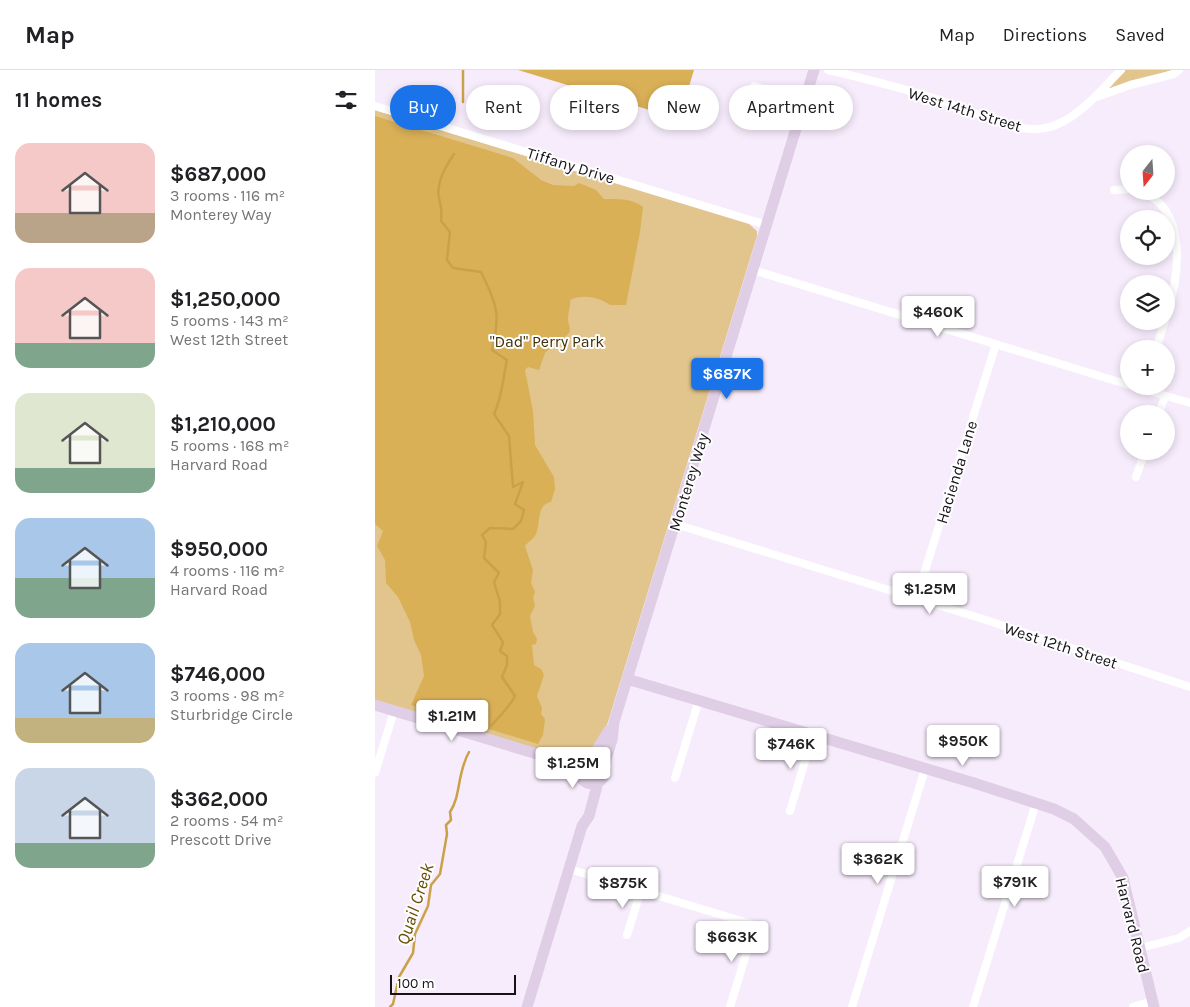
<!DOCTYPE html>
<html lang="en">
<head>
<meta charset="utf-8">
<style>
	:root { --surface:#fff; --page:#f6f6f6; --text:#202124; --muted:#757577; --line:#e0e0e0; --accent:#1a73e8 }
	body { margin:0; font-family:Karla,sans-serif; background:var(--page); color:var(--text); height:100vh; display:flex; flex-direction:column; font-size:19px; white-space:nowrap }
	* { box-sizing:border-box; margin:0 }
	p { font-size:16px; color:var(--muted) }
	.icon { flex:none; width:28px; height:28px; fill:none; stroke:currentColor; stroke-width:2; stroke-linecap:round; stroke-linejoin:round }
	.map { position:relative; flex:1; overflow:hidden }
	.side { display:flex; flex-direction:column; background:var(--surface); width:375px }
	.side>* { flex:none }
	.top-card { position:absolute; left:15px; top:15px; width:475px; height:45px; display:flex; gap:10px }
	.needle { width:32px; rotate:197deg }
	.tools { position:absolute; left:745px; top:75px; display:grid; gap:10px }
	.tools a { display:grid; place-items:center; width:55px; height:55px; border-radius:50%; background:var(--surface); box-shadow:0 2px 8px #0003; font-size:25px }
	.scale { position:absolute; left:15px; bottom:12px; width:126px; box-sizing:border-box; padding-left:5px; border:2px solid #17111a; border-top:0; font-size:14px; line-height:18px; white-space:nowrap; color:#17111a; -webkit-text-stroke:4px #fefefe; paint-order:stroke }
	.price { position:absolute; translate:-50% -42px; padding:0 11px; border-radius:5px; background:#fff; color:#222; font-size:16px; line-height:32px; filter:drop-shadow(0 1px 2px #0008) }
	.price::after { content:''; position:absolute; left:50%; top:30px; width:15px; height:11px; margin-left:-8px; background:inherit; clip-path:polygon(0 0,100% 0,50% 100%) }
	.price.current { background:var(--accent); color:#fff }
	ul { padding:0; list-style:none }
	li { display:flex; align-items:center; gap:15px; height:125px; padding:0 15px }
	li span { display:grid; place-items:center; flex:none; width:140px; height:100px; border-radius:15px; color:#555 }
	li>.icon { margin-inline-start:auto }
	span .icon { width:60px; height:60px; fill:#fffc; stroke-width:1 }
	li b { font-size:21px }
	h2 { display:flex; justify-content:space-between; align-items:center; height:60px; padding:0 15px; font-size:21px }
	.pill { padding:0 18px; border-radius:22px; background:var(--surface); box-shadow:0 2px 8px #0003; font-size:18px; line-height:45px }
	.pill.current { background:var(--accent); color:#fff }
	header { display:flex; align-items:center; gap:30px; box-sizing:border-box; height:70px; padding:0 25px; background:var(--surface); border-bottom:1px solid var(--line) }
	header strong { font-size:24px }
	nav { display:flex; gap:28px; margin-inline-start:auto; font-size:18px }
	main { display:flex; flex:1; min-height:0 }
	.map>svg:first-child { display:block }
	.green { fill:#e1c58d }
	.forest { fill:#dab057 }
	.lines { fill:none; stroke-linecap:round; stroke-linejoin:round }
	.stream { stroke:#cba147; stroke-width:2.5 }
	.street { stroke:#fff; stroke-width:8 }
	.secondary { stroke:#dfcee6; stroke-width:11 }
	.labels { text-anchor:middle; stroke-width:4; stroke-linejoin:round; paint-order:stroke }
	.street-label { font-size:16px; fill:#17111a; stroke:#fefefe }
	.park-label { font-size:16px; fill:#423109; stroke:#fefefe }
	.water-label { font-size:18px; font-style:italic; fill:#694d03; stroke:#fefefe }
</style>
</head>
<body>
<header>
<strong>Map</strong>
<nav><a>Map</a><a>Directions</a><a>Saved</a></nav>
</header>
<main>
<section class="side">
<h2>11 homes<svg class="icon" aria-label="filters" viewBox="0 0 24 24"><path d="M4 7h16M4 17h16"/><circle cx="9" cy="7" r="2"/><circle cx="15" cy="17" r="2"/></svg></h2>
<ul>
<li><span style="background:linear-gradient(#f6c9c9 70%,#b9a48a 0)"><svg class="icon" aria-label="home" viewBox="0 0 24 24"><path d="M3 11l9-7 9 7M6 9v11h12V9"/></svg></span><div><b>$687,000</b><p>3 rooms · 116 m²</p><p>Monterey Way</p></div></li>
<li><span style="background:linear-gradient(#f6c9c9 75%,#7fa58c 0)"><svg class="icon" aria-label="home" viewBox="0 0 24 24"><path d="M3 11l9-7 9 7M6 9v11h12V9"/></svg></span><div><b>$1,250,000</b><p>5 rooms · 143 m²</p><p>West 12th Street</p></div></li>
<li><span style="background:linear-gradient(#dfe7d0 75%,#7fa58c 0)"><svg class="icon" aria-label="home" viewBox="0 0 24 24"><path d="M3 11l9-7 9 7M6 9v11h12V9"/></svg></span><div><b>$1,210,000</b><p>5 rooms · 168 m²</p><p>Harvard Road</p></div></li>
<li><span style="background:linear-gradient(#a9c7e8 60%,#7fa58c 0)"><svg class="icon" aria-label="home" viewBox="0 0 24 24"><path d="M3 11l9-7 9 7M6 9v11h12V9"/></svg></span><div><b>$950,000</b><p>4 rooms · 116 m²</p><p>Harvard Road</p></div></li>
<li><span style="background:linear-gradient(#a9c7e8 75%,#c2b280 0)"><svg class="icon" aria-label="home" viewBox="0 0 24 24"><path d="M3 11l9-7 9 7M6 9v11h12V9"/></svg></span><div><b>$746,000</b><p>3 rooms · 98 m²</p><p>Sturbridge Circle</p></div></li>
<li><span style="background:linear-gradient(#c9d6e8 75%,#7fa58c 0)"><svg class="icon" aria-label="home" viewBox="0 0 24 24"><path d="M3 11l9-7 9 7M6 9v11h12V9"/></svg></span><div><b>$362,000</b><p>2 rooms · 54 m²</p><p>Prescott Drive</p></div></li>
</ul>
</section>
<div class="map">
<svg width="815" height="937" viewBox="0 0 815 937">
	<rect width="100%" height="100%" fill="#f7ecfc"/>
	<!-- green -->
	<path class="green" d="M750 0H797L730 22Z
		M0 40 374 154 382 161V166L232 655 227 667 215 685C186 694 37 642 0 630Z"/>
	<!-- forest -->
	<path class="forest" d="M143 0H319L304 49Z
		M0 46 138 88 166 110 178 115 199 116 204 113 221 120 229 129C242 129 257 128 268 137L265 162 251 235H235C223 227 208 224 195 230 196 236 193 242 193 249 193 253 195 257 195 261 194 266 174 279 170 283L164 300 153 297 150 300 158 341 160 375 179 407 180 419 176 432C161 435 166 452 161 464 158 470 154 471 150 476L158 500 156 513 160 522 158 528 160 536 155 546 158 562 162 569 161 574 157 575 159 595 166 599 169 605 162 626 167 638 166 644 170 649 168 665 163 674 36 635 49 606 46 585 39 570 35 552 23 527 11 513 10 490 2 476 8 461 0 454Z"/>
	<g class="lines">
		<!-- stream -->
		<path class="stream" d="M88 32V0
			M79 84C71 96 61 112 64 128 66 137 67 141 66 151L75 162 72 190 78 198 106 202C122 236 126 243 117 280L132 290C128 308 127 328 119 344L134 366 138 417 148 412 140 434 149 440 146 451 138 459 115 458 107 465 111 472 109 488 124 503 119 512 125 532V544L117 555 128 572 125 581 132 586V595L127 607 140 626C134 638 126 644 117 655
			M15 937 18 934 24 907 38 883 40 864 53 836 56 815 65 804 72 764 71 755 76 750 75 742C86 726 82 703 94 682"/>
		<!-- street -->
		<path class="street" d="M453 0C492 9 532 19 570 32 595 40 620 53 646 58 658 60 672 59 683 54 708 43 727 19 746 0
			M379 16 430 32
			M722 27 755 15 799 4 804 0
			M0 36 392 155
			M739 120 754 119
			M765 121C815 139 804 208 791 247
			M378 200 754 315
			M781 279 790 251
			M757 316 815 333
			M784 344 790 326
			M761 407 770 381
			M300 454 608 549 815 617
			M537 528 548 507 621 274
			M0 703 19 641
			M300 708 324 630
			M415 741 438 665
			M194 799 380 855 355 937
			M252 865 266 820
			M765 878 804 868 815 861
			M477 937 550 699
			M598 937 661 733
			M758 937 777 931"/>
		<!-- secondary -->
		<path class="secondary" d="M252 609 599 713 679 739 699 749 730 777 748 808 779 937
			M0 635 162 684 205 704
			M164 685 209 691
			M217 688 234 660
			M204 701a13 13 0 1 1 26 0a13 13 0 1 1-26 0Z
			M229 695 237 670 239 652 439 0
			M152 937 207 756 214 746 223 712"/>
	</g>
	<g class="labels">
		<!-- street labels -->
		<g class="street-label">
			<text transform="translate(590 39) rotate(17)" y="6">West 14th Street</text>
			<text transform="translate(196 95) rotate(17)" y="6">Tiffany Drive</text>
			<text transform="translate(581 402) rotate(-73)" y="6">Hacienda Lane</text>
			<text transform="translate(313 412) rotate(-73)" y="6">Monterey Way</text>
			<text transform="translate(686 575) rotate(18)" y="6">West 12th Street</text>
			<text transform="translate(758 855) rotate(76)" y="6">Harvard Road</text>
		</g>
		<!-- park labels -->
		<g class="park-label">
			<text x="172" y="277">"Dad" Perry Park</text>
		</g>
		<!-- water labels -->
		<g class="water-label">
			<text transform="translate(40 834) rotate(-72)" y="6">Quail Creek</text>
		</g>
	</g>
</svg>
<div class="tools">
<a><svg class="needle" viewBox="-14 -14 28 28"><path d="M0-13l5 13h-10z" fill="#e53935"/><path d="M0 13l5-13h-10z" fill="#757577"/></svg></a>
<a><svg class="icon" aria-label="locate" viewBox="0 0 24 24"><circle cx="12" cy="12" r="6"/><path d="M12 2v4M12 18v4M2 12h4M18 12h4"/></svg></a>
<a><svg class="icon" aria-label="layers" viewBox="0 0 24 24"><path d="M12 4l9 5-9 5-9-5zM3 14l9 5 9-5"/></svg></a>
<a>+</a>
<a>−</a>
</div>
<div class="scale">100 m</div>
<b class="price" style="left:563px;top:268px">$460K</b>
<b class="price current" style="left:352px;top:330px">$687K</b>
<b class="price" style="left:555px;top:545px">$1.25M</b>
<b class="price" style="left:77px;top:672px">$1.21M</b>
<b class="price" style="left:588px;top:697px">$950K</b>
<b class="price" style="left:416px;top:700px">$746K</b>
<b class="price" style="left:198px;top:719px">$1.25M</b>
<b class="price" style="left:503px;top:815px">$362K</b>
<b class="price" style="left:640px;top:838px">$791K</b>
<b class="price" style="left:248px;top:839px">$875K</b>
<b class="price" style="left:357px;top:893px">$663K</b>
<div class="top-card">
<a class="pill current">Buy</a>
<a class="pill">Rent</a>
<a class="pill">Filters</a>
<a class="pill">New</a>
<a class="pill">Apartment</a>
</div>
</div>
</main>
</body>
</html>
